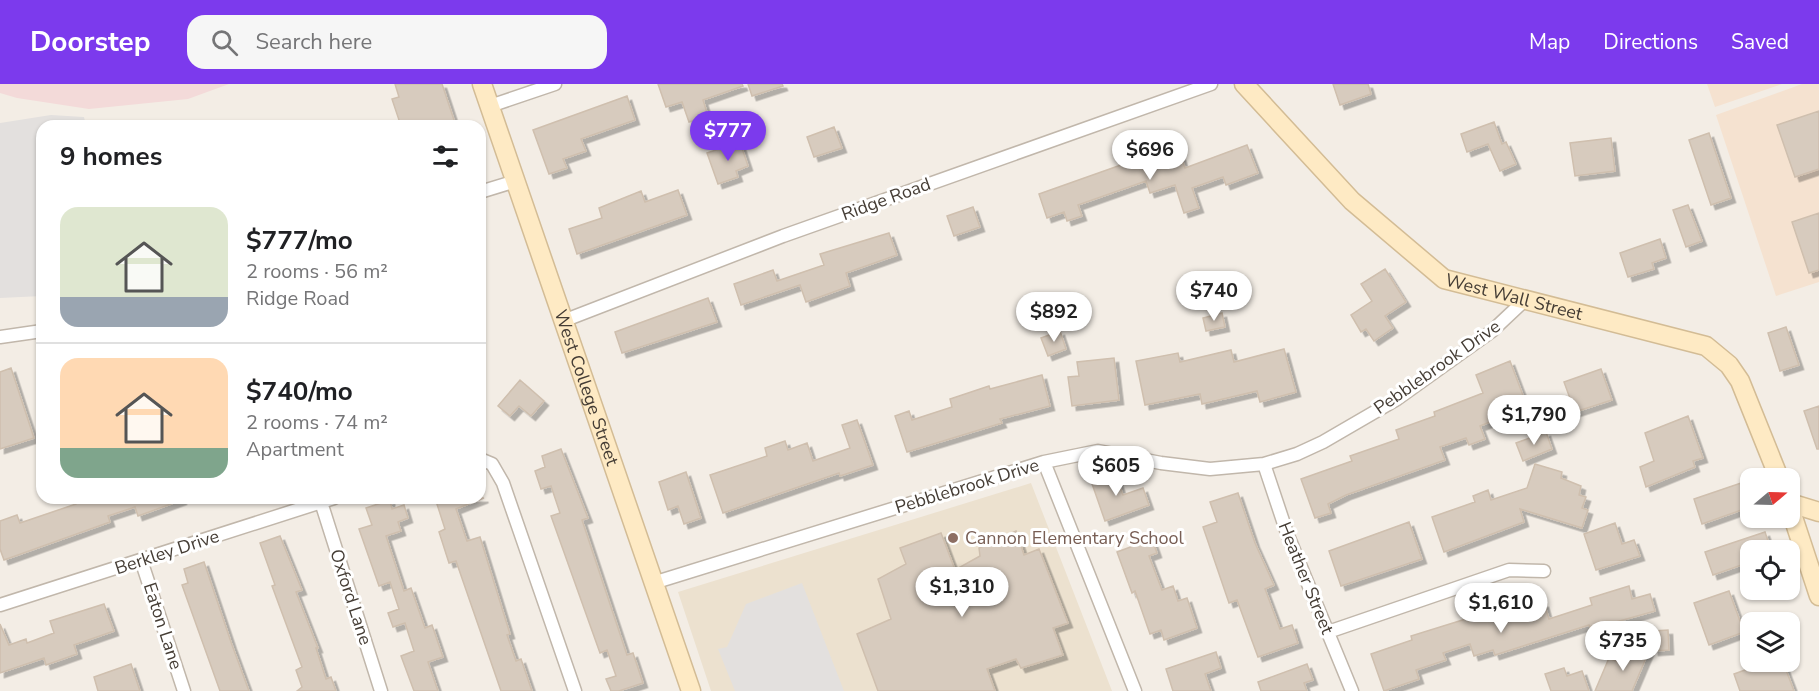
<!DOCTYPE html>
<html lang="en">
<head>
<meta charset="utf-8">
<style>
	:root { --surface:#fff; --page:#f6f6f6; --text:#202124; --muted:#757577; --line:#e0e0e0; --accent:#7c3aed }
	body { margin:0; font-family:"Nunito Sans",sans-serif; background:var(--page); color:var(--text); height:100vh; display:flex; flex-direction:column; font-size:22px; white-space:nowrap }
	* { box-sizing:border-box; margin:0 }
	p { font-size:20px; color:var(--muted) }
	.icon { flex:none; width:33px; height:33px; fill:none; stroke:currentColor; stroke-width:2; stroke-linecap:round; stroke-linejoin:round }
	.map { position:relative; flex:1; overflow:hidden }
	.drawer { position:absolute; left:36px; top:36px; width:450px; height:384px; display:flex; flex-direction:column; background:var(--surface); border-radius:18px; box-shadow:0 2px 4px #0004 }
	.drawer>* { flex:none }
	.needle { width:39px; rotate:71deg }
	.fabs { position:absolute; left:1740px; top:384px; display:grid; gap:12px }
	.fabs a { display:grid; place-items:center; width:60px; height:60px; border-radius:12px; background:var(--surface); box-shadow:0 2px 4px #0004; font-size:30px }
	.price { position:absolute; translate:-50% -51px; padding:0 14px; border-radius:21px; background:#fff; color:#222; font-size:20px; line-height:39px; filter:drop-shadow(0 2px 3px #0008) }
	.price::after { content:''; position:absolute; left:50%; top:36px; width:18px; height:14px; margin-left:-9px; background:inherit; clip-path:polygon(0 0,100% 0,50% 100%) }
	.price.active { background:var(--accent); color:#fff }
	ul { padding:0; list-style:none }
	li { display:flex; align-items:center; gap:18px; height:150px; padding:0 24px }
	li+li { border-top:2px solid var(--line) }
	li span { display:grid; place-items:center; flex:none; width:168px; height:120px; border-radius:18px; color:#555 }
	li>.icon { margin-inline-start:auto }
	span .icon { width:72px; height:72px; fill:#fffc; stroke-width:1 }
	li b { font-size:26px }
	h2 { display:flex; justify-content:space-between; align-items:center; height:72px; padding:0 24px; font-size:26px }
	header { display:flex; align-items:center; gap:36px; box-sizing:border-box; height:84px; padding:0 30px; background:var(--accent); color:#fff }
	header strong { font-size:28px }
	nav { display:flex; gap:33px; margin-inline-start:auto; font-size:21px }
	.search { width:420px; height:54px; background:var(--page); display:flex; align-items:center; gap:15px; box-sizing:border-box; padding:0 21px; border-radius:18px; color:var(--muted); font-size:22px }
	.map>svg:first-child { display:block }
	.commercial { fill:#f5e2d0 }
	.education { fill:#ece1cf }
	.medical { fill:#f3dad9 }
	.parking { fill:#e3e0de }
	.building { fill:#d7cbbe; stroke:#cfbfae; stroke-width:1.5; filter:url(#shadow) }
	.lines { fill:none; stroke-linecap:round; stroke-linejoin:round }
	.street-casing { stroke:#c1b7ab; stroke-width:15 }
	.secondary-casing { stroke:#d3bc95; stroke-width:21 }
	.street { stroke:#fff; stroke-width:12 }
	.secondary { stroke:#feeac4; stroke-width:18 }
	.education-dot { fill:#8d6e63; stroke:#fff; stroke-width:2 }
	.labels { text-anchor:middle; stroke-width:6; stroke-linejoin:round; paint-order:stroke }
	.street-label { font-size:18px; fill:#453d35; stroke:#fff }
	.education-label { font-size:18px; fill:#785e54; stroke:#fff; text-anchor:start }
</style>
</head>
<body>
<header>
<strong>Doorstep</strong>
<div class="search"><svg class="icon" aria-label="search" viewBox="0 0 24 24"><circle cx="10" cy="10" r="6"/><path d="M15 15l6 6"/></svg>Search here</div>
<nav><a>Map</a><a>Directions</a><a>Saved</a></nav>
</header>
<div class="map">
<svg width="1819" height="607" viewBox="0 0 1819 607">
	<defs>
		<filter id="shadow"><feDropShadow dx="4.5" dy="4.5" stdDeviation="0" flood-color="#0004"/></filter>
	</defs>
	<rect width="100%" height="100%" fill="#f3ede5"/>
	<!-- commercial -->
	<path class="commercial" d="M1707 0H1782L1715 23Z
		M1802 0H1819V198L1776 212 1716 31Z"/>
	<!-- education -->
	<path class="education" d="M1031 399 1112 607H711L678 508Z"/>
	<!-- medical -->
	<path class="medical" d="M0 0H229L188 15 89 25 17 14 0 9Z"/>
	<!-- parking -->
	<path class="parking" d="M51 31 84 33 86 42H42V212L0 214V39Z
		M802 499 844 607H735L718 565 727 563 746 520Z"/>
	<!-- building -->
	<path class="building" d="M395 0H442L456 42H401L392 15 399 13Z
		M658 0H742L743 2 703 16 708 32 689 38 682 18 666 23Z
		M748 0H782L783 2 752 12Z
		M1333 0H1368L1371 10 1340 21Z
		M627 12 635 36 581 55 586 67 563 75 567 84 549 90 533 46Z
		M1819 27V85L1795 93 1777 41Z
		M1494 38 1502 60 1506 58 1516 80 1500 87 1488 60 1467 68 1461 50Z
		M834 43 842 64 814 73 807 53Z
		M1709 49 1731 114 1711 121 1689 56Z
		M1611 54 1615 87 1575 92 1570 59Z
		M740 58 748 82 736 87 738 93 718 100 707 69Z
		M1247 61 1258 89 1226 101 1223 93 1192 104 1199 124 1184 129 1175 101 1150 109 1146 97 1078 121 1082 132 1067 137 1064 128 1047 134 1039 110 1152 70 1156 81 1181 72 1185 84Z
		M678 106 687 131 577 170 569 145 602 134 599 124 641 107 645 118Z
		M1688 121 1702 157 1686 163 1673 126Z
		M973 123 980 143 954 152 947 132Z
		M1819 129V186L1809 189 1792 138Z
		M889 149 897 171 846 189 850 202 806 218 800 201 741 221 734 200 773 186 777 197 824 181 820 170Z
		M1660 155 1666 174 1652 179 1654 185 1628 193 1620 169Z
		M1385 185 1406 218 1385 232 1393 244 1374 257 1366 245 1361 248 1351 231 1372 217 1361 200Z
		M708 214 717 238 622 269 615 248Z
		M1222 229 1225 243 1206 247 1203 234Z
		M1786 243 1799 281 1780 287 1768 249Z
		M1060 247 1066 265 1048 272 1041 254Z
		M1284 265 1296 308 1260 318 1257 307 1202 320 1200 310 1145 321 1136 277 1178 269 1180 278 1231 266 1234 278Z
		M1114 274 1119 316 1072 322 1068 293 1079 292 1077 278Z
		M1510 277 1524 314 1517 317 1520 326 1480 342 1485 355 1469 361 1466 354 1440 363 1445 376 1346 411 1328 420 1331 429 1315 434 1301 395 1352 377 1350 372 1399 355 1396 346 1435 332 1434 328 1483 309 1476 291Z
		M11 284 34 354 0 365V288Z
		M1601 285 1612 316 1575 328 1564 298Z
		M1042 291 1050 322 1000 335 1002 339 907 368 895 332 909 327 912 336 952 323 950 315 989 302 990 305Z
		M520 296 544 317 531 332 519 322 510 332 498 322Z
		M1819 322V365H1817L1804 327Z
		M1688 332 1703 374 1693 377 1695 383 1646 403 1640 383 1654 377 1645 349Z
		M857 336 873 381 840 392 839 389 723 429 710 391 767 372 765 364 785 357 788 366 807 359 813 377 850 364 842 341Z
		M1546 348 1552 365 1523 377 1516 359Z
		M561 365 588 434 582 436 627 571 633 569 643 599 619 607H611L606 595 616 592 607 566 600 569 551 432 560 429 551 402 541 405 535 387 545 383 542 372Z
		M1535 380 1562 388 1561 394 1581 402 1579 411 1586 413 1582 424 1588 426 1582 444 1520 425 1524 438 1444 468 1432 433 1475 418 1473 412 1488 406 1491 416 1527 404Z
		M1114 386 1123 411 1143 404 1149 421 1105 437 1090 394Z
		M686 388 701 434 684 440 678 422 668 426 659 398Z
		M1747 397 1750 407V423L1702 440 1694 415Z
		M1238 409 1255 459 1274 501 1265 505 1280 545 1292 541 1298 559 1258 573 1237 516 1229 519 1203 443 1217 438 1210 418Z
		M74 414H182V416L138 432 135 423 108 432 110 438 4 476 0 465V437L17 431 20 439 76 420Z
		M435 414H484L456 425 467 457 480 453 510 550 507 551 516 577 521 575 532 607H501L456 477 449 479 439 448 445 445Z
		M390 416 392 425 404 421 408 434 398 438 401 447 386 452 404 507 411 504 425 544 432 541 443 573 428 578 438 607H414L401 572 414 567 405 539 393 543 388 529 399 525 390 498 379 502 359 445 372 441 366 424Z
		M1409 438 1422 475 1341 502 1329 467Z
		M1615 439 1622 460 1634 456 1640 472 1596 486 1584 450Z
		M1016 447 1024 471 1039 465 1068 539 1053 544 1063 571 1021 584 1016 575 987 585 995 607H878L857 550 891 535 878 495 906 480 900 464 941 449 955 486 980 472 979 464Z
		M1765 448 1771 466H1750V478L1713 491 1705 468Z
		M280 452 302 506 296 508 318 564H316L326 595 331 593 336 607H297L302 603 296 586 302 583 272 502 275 501 260 459Z
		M1152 455 1157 469 1149 472 1162 506 1173 502 1178 517 1187 514 1197 544 1164 556 1161 546 1150 550 1135 507 1132 509 1117 468Z
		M204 478 232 561 249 607H220L182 501 188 499 184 485Z
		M1629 502 1632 515 1650 510 1655 527 1591 545 1589 541 1495 571 1493 566 1474 572 1470 560 1443 569 1446 576 1416 586 1419 595 1384 607 1371 570 1412 556 1411 552 1498 525 1501 533 1544 519 1549 535 1592 521 1590 514Z
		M1729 507 1744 548 1709 561 1694 519Z
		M104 520 114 547 74 561 77 570 46 581 44 574 0 589V540L9 561 26 555 27 559 54 549 50 537Z
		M1668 546 1669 566 1654 567 1653 547Z
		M1633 560 1649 567 1632 607H1595L1609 574 1624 581Z
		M1216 568 1221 584 1205 590 1211 607H1173L1166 585Z
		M1767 578H1783L1794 607H1740L1734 590Z
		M131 580 140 607H98L94 593Z
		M1307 580 1313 596 1304 599 1307 607H1261L1258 598Z
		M1564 584 1567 592 1582 587 1589 607H1551L1545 590Z"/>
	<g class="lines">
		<!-- street casing -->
		<g class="street-casing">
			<path id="street" d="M490 22 555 0
				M480 108 516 97
				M563 237 783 152 1211 0
				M0 253 42 247
				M480 375 492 380 503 399 575 607
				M1044 378 1135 607
				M1264 380 1287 449 1352 607
				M321 418 381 607
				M141 476 184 607
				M653 499 1044 378 1098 367 1161 379 1210 385 1264 380 1297 370 1323 358 1397 315 1492 247 1526 215
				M0 521 334 414
				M1328 548 1509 486 1544 487"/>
		</g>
		<!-- secondary casing -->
		<g class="secondary-casing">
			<g id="secondary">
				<path id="s1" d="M482 0 691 607"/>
				<path id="s2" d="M1244 0 1352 117 1444 195 1706 262 1729 281 1740 297 1779 394"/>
				<path d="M1790 419 1819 428"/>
				<path d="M1790 424 1819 512"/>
			</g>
		</g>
		<!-- street -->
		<use href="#street" class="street"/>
		<!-- secondary -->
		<use href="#secondary" class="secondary"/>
	</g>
	<!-- markers -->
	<circle class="education-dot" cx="953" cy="454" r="6"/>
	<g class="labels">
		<!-- street labels -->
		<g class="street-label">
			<text transform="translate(886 115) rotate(-20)" y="6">Ridge Road</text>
			<text dy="6" stroke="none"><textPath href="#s2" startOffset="352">West Wall Street</textPath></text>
			<text transform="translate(1437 283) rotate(-35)" y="6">Pebblebrook Drive</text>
			<text dy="6" stroke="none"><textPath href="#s1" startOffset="321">West College Street</textPath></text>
			<text transform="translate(967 402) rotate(-17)" y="6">Pebblebrook Drive</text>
			<text transform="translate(167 468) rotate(-18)" y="6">Berkley Drive</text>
			<text transform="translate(1306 494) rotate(68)" y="6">Heather Street</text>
			<text transform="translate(351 513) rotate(72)" y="6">Oxford Lane</text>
			<text transform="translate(163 542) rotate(72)" y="6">Eaton Lane</text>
		</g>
		<!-- education labels -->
		<g class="education-label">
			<text x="965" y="460">Cannon Elementary School</text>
		</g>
	</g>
</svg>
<div class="fabs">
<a><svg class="needle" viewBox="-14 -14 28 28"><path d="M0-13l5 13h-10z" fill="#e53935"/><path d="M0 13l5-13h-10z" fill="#757577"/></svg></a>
<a><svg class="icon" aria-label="locate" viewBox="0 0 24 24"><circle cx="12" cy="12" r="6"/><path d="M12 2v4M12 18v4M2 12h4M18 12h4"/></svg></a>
<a><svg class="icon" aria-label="layers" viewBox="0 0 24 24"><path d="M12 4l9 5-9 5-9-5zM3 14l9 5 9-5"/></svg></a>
</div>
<b class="price active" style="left:728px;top:78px">$777</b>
<b class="price" style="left:1150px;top:97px">$696</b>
<b class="price" style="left:1214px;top:238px">$740</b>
<b class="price" style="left:1054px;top:259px">$892</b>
<b class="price" style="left:1534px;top:362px">$1,790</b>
<b class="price" style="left:1116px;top:413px">$605</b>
<b class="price" style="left:962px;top:534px">$1,310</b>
<b class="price" style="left:1501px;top:550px">$1,610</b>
<b class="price" style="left:1623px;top:588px">$735</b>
<section class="drawer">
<h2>9 homes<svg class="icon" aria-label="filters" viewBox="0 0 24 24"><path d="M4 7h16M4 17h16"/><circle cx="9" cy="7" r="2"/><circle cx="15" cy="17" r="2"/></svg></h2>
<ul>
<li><span style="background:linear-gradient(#dfe7d0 75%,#9aa5b1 0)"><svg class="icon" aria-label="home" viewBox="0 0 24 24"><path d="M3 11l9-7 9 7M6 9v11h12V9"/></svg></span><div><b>$777/mo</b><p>2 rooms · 56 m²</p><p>Ridge Road</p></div></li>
<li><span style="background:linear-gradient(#ffd9b3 75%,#7fa58c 0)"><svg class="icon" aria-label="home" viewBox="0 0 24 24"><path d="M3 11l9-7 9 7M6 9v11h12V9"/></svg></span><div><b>$740/mo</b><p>2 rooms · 74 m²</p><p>Apartment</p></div></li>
</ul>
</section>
</div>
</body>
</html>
